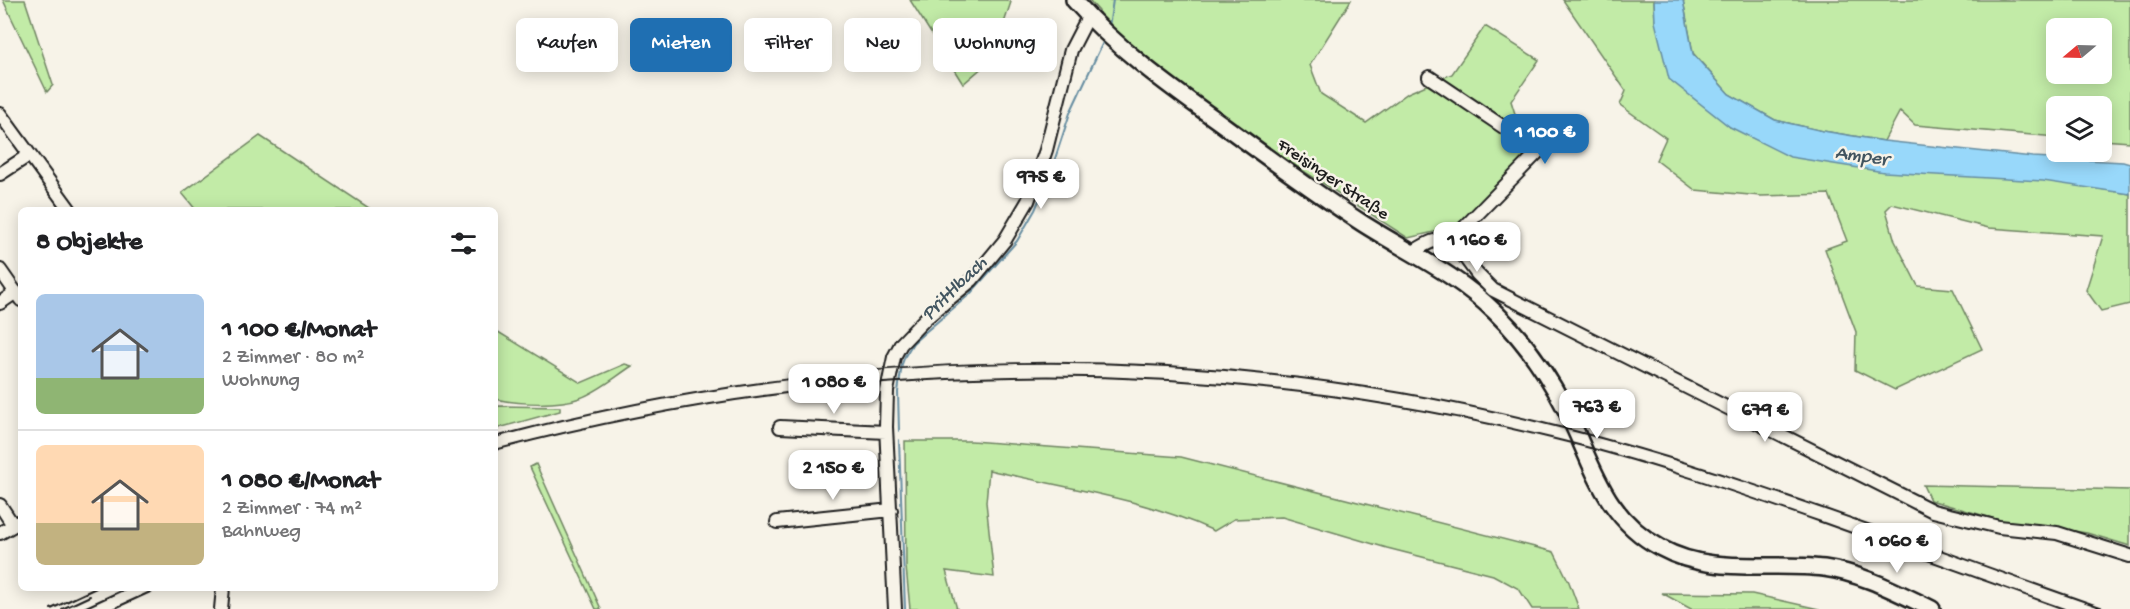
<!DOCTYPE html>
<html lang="de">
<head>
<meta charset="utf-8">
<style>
	:root { --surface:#fff; --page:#f6f6f6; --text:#202124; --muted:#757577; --line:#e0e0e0; --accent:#1f6fb2 }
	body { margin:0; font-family:"Gochi Hand",sans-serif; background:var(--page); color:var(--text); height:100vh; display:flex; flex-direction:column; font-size:22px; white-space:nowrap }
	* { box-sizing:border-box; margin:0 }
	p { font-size:20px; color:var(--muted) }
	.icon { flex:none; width:33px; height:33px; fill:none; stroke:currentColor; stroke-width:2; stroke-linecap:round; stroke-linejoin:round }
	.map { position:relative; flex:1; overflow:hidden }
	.drawer { position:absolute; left:18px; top:207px; width:480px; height:384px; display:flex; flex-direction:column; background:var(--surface); border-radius:9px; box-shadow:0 3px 15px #0003 }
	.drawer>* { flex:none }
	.banner { position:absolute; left:516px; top:18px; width:570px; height:54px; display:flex; gap:12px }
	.needle { width:39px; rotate:251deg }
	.buttons { position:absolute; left:2046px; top:18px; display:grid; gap:12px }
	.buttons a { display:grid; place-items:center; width:66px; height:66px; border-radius:9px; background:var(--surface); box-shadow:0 3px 15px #0003; font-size:30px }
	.price { position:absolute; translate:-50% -51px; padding:0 14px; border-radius:12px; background:#fff; color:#222; font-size:20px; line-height:39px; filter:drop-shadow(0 2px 3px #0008) }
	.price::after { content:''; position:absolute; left:50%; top:36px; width:18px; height:14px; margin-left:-9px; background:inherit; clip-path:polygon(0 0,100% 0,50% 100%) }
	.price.selected { background:var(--accent); color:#fff }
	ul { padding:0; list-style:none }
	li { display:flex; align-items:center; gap:18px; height:150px; padding:0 18px }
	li+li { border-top:2px solid var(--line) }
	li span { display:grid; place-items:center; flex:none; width:168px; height:120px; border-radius:9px; color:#555 }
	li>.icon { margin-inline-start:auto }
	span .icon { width:72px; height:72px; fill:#fffc; stroke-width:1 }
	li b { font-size:26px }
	h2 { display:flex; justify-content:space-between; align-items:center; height:72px; padding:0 18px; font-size:26px }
	.tag { padding:0 21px; border-radius:9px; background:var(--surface); box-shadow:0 3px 15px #0003; font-size:21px; line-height:54px }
	.tag.selected { background:var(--accent); color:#fff }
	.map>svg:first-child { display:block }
	.green { fill:#c2eba7; stroke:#6f8462; stroke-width:1.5; fill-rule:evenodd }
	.water { fill:#98d8fa; stroke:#668da1; stroke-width:1.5 }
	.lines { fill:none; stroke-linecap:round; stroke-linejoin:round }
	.stream { stroke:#668da1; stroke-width:2 }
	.minor-casing { stroke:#1c1c1c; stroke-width:16 }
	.major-casing { stroke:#1c1c1c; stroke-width:20 }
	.minor { stroke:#f7f3e8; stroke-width:12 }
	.major { stroke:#f7f3e8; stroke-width:15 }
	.rail { stroke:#1c1c1c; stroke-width:2 }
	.labels { text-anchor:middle; stroke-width:5; stroke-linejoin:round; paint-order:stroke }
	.street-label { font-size:18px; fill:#1c1c1c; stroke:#f7f3e8 }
	.water-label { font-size:20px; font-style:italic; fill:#41545f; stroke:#f7f3e8 }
</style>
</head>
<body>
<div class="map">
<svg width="2130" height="609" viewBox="0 0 2130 609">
	<rect width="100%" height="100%" fill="#f7f3e8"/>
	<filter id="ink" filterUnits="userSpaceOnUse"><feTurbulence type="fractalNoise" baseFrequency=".0167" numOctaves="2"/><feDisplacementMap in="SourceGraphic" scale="12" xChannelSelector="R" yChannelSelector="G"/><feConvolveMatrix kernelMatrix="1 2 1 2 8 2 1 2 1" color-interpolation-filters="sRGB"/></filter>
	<g filter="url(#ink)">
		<!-- green -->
		<path class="green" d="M3 0H25L53 85 47 92Z
			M910 0H1006L1011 2 992 59 963 84Z
			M1089 0H1351L1310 65 1321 94 1366 123 1408 93 1452 74 1485 26 1539 60 1511 101 1523 139 1538 144 1477 222 1408 238 1221 118 1175 84 1101 21 1099 11Z
			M1563 0H1654L1655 22 1730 127 2130 194V304L2101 311 2086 290 2103 236 1989 228 1892 204 1886 210 1895 241 1918 286 1953 289 1982 349 1895 390 1855 370 1856 332 1825 249 1847 241 1829 194 1761 196 1695 190 1656 160 1666 138 1620 105 1626 91Z
			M1683 0H2130V142L2102 140V106H2056V137L1915 125 1900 111 1884 141 1823 131 1775 120 1729 94 1693 53ZM2056 28H2102V74H2056Z
			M260 136 372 210H196L182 193Z
			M495 330 581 383 625 364 632 366C615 377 599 391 580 398 558 406 517 404 495 399Z
			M495 406 560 407V411L495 429Z
			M905 441H971L1181 457 1554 552 1569 582 1579 609H1532L1519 589 1493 575 1387 548 1282 517 1234 519 1214 531C1142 498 1065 488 989 470L986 502 994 577 946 571 957 609H910L906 567Z
			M536 464 601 609H596L530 467Z
			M1923 485 2130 490V546L2087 533 1999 520 1930 500Z
			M1662 593 1752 594 1819 609H1691Z"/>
		<!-- water -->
		<path class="water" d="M1654 0H1683L1693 54 1729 94 1775 120 1823 131 1884 141 2033 157 2123 162 2130 164V194L2043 181 1884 172 1790 157 1730 127 1669 79 1655 22Z"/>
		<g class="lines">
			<!-- stream -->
			<path class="stream" d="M1109 27 1113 0
				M899 431 898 392 902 364 905 356 913 343 923 334 970 294 1017 241 1035 210 1049 177 1070 113 1105 38
				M899 440 905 609"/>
			<!-- minor casing -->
			<g class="minor-casing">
				<path id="minor" d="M0 114 70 210
					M0 174 29 155
					M1452 240 1477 274 1493 290 1933 511 1999 527 2057 533 2130 556
					M1413 252C1426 244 1436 237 1452 240L1539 151 1429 77
					M0 270 21 300
					M0 303 16 292
					M780 427 886 432
					M0 505 13 525
					M777 522 891 510
					M0 533 21 521
					M221 609 223 588
					M895 609 886 427 887 391 894 357 901 344 925 319 972 280 1005 240 1028 201 1046 150 1071 50 1088 17"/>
			</g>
			<!-- major casing -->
			<g class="major-casing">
				<path id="major" d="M1074 0C1117 49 1169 86 1222 124 1268 158 1314 192 1362 223 1409 253 1454 272 1495 312 1525 341 1547 373 1566 410 1593 464 1603 517 1661 548 1712 576 1769 561 1824 568 1862 573 1898 593 1932 609"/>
			</g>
			<!-- minor -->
			<use href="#minor" class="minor"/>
			<!-- major -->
			<use href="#major" class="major"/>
			<!-- rail -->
			<path class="rail" d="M495 437C835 345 1197 337 1539 422 1733 469 1918 544 2106 609
				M495 450C845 357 1199 352 1551 438 1642 460 1732 491 1821 522 1902 551 1983 580 2064 609
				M51 609 96 588
				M62 609 90 596
				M82 609 127 588
				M113 609 159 588"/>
		</g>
	</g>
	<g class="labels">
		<!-- street labels -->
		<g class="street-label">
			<text transform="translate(1334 178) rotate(34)" y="6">Freisinger Straße</text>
		</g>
		<!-- water labels -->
		<g class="water-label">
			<text transform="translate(1862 154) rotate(8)" y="7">Amper</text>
			<text transform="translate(953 287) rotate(-44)" y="7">Prittlbach</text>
		</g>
	</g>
</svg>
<div class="buttons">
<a><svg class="needle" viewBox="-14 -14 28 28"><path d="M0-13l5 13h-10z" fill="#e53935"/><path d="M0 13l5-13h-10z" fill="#757577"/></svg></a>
<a><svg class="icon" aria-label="layers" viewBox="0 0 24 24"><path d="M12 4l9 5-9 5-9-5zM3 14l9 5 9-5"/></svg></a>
</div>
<b class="price selected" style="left:1545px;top:165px">1 100 €</b>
<b class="price" style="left:1041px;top:210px">975 €</b>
<b class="price" style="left:1477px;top:273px">1 160 €</b>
<b class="price" style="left:834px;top:415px">1 080 €</b>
<b class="price" style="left:1597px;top:440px">763 €</b>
<b class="price" style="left:1765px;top:443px">679 €</b>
<b class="price" style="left:833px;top:501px">2 150 €</b>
<b class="price" style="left:1897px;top:574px">1 060 €</b>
<div class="banner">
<a class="tag">Kaufen</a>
<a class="tag selected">Mieten</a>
<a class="tag">Filter</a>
<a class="tag">Neu</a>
<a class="tag">Wohnung</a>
</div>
<section class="drawer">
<h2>8 Objekte<svg class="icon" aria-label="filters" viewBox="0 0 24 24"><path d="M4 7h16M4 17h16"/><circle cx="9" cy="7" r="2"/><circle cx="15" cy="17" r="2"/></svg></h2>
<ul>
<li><span style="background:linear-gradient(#a9c7e8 70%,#8fb573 0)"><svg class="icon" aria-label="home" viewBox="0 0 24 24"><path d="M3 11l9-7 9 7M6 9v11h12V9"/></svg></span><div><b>1 100 €/Monat</b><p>2 Zimmer · 80 m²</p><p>Wohnung</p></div></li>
<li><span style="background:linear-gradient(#ffd9b3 65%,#c2b280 0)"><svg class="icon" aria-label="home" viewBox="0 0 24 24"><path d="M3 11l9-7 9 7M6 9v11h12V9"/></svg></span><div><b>1 080 €/Monat</b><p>2 Zimmer · 74 m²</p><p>Bahnweg</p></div></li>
</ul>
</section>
</div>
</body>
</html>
